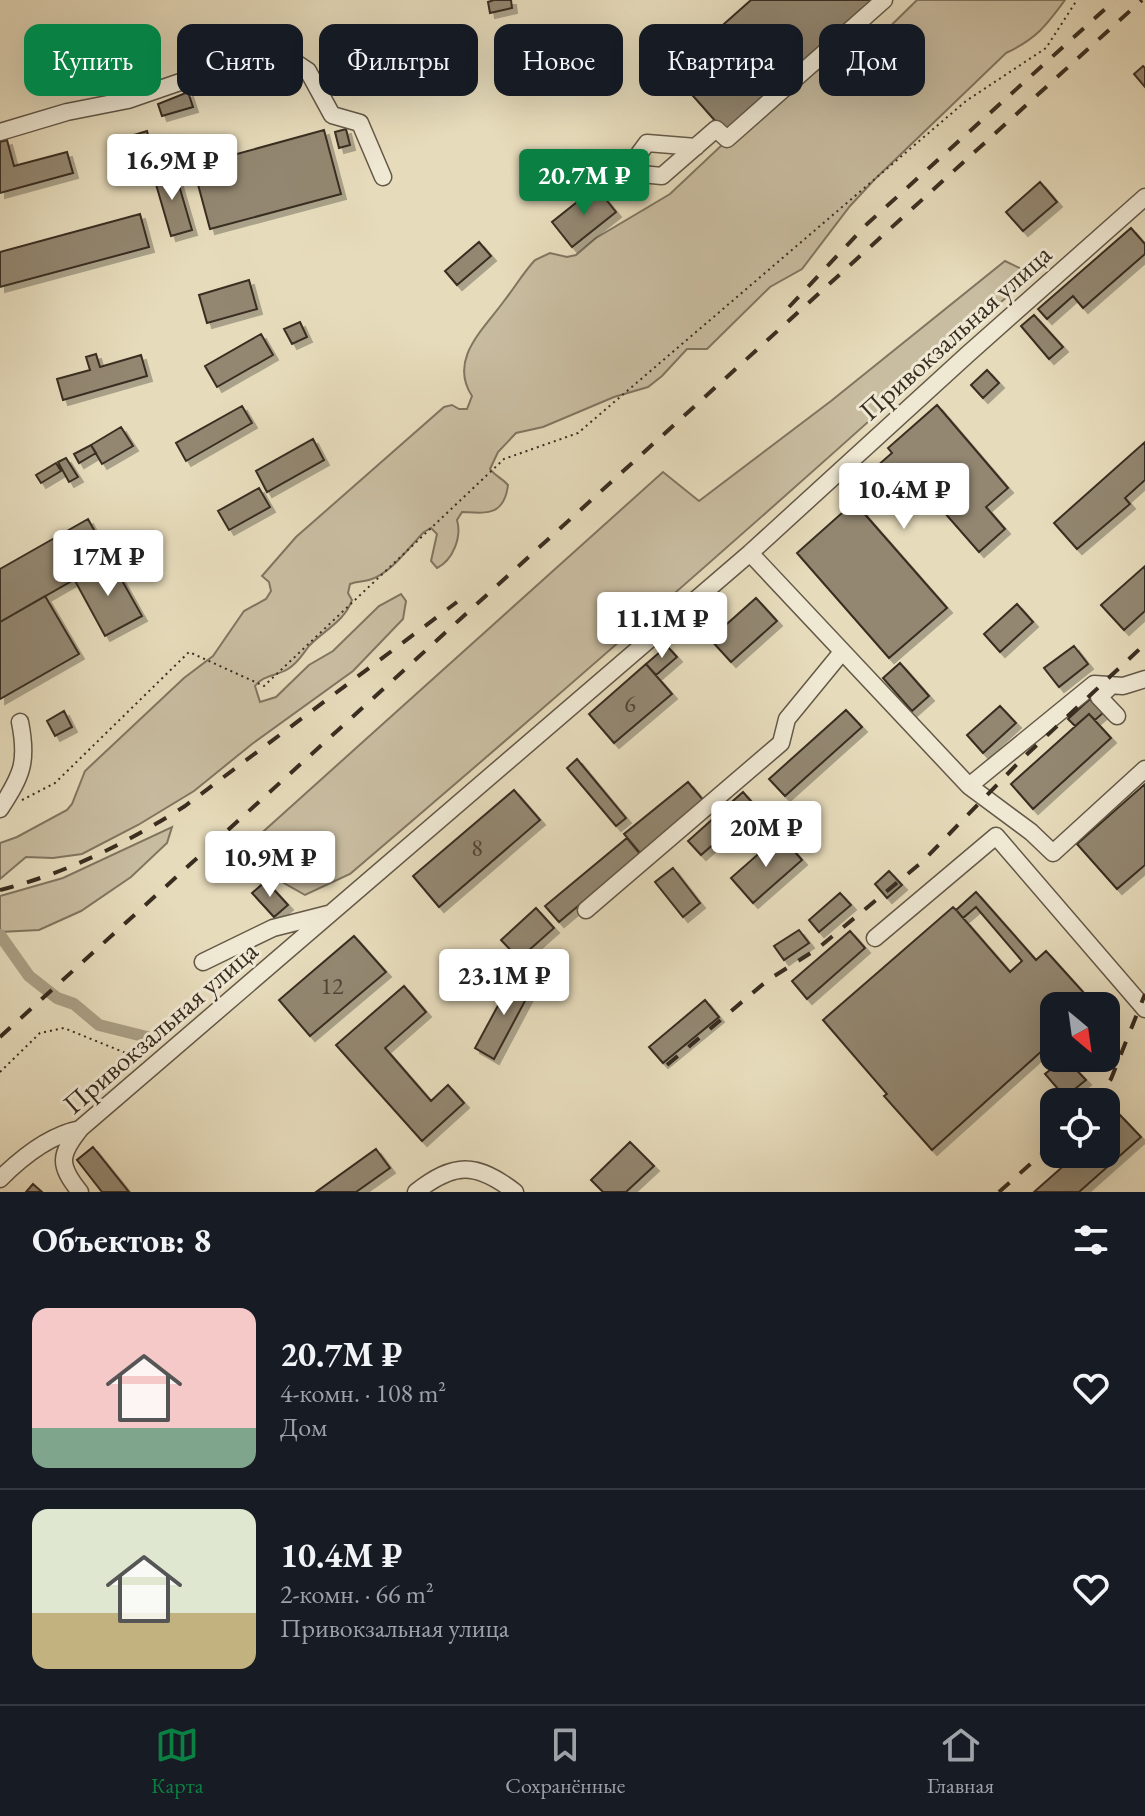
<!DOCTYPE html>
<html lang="ru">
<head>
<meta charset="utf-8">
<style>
	:root { --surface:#171b24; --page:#20242c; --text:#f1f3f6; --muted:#9ea1a6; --line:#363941; --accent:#0b8043 }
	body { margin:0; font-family:"EB Garamond",serif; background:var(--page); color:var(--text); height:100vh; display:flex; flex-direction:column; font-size:30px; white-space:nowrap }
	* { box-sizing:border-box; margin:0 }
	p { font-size:26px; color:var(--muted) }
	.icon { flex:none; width:44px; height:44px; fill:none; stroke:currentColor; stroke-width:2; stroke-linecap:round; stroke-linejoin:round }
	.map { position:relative; height:1192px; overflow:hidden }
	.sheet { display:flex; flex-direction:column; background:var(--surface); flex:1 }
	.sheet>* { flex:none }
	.hud { position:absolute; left:24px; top:24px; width:1098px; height:72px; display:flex; gap:16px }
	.needle { width:52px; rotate:151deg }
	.buttons { position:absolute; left:1040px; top:992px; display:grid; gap:16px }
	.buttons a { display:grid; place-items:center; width:80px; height:80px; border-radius:16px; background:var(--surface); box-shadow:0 8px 32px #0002; font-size:40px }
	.price { position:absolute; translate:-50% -68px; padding:0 18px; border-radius:8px; background:#fff; color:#222; font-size:26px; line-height:52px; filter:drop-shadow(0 2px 4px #0008) }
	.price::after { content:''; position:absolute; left:50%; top:48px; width:24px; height:18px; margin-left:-12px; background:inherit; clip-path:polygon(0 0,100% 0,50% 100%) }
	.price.active { background:var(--accent); color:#fff }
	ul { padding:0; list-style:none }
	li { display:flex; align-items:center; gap:24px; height:200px; padding:0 32px }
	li+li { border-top:2px solid var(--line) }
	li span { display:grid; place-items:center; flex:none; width:224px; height:160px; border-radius:16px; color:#555 }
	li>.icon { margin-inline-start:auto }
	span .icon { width:96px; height:96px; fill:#fffc; stroke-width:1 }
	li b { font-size:34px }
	h2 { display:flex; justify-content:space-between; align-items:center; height:96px; padding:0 32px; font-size:34px }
	.tag { padding:0 28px; border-radius:16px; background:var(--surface); box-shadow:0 8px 32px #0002; font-size:28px; line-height:72px }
	.tag.active { background:var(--accent); color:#fff }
	.dock { display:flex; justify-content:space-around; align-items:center; height:112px; border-top:2px solid var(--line); background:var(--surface); font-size:22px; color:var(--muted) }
	.dock a { display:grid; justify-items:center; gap:4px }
	.dock .active { color:var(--accent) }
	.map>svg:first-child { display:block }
	.green { fill:#c9bda1; stroke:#817560; stroke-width:2 }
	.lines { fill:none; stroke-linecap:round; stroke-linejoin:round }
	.canal { stroke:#aba086; stroke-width:12 }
	.building { fill:#938771; stroke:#392d20; stroke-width:2; fill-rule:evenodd; filter:url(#shadow) }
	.minor-casing { stroke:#645847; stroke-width:19 }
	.path { stroke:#392d20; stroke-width:2; stroke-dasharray:2 4; stroke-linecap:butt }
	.minor { stroke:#efe8d3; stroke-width:16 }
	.rail { stroke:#392d20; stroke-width:4; stroke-dasharray:14 14; stroke-linecap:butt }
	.labels { text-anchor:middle; stroke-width:6; stroke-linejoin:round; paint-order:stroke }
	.number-label { font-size:24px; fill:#504434 }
	.street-label { font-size:28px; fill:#392d20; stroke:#efe8d3 }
</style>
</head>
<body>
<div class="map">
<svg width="1145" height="1192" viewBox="0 0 1145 1192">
	<defs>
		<filter id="shadow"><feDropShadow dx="5" dy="5" stdDeviation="0" flood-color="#0004"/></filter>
	</defs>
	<rect width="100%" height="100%" fill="#e6dbbb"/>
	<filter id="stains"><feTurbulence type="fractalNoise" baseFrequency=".0025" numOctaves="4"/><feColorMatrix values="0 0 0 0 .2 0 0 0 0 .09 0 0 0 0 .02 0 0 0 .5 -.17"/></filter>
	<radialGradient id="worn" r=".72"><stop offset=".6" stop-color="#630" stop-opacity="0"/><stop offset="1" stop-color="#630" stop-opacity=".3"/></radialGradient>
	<!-- green -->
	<path class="green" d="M917 0H1065C1046 26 1036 39 1006 53L875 179 850 206 802 269 770 287 707 349H687L662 376 648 387 614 397 543 427 516 433 498 452 490 469C495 476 502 478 508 485 504 517 485 513 462 512L457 520C462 537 453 560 437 568L431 561 437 534 431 528 424 532C408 548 391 574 369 580 362 582 357 581 350 584L348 593 352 600C345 621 323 631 309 646 302 655 298 663 288 669 277 676 263 675 255 686L260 702 276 697 309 665 333 651 379 606 401 594 406 601 403 619 353 671 252 744 194 791 138 825 82 854 53 858 26 857 0 879V843L17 837 67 810 72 804 85 771 184 678 213 656 244 611 266 599 271 591 269 582 262 576 296 537 444 407 452 405 459 409H467L472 396C448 359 484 329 504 301 515 287 523 273 535 260L550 253 567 257 576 255 596 238 670 194 741 127 798 81 851 52 868 48Z
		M1005 261 1032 274C808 478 581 677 350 874L305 895 236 856 663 472 699 501 831 401Z
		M172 827 167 843 131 877 81 911 39 930 0 932V896L63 878Z"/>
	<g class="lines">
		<!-- canal -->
		<path class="canal" d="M0 935 29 976 57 998 74 1004 99 1025 147 1037"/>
	</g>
	<!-- building -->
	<path class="building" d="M494 0H511L512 8 490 13 488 2Z
		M751 0H875L725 132 671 71Z
		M94 49 100 73 89 76 82 52Z
		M1143 66 1145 68V87L1134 74Z
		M188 92 193 107 162 116 158 104Z
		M346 129 350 145 339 148 335 132Z
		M324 130 341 194 210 229 193 166Z
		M147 131 151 146 117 155 114 141Z
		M7 140 14 166 67 152 73 173 0 193V142Z
		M174 168 192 230 171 236 153 174Z
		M1040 182 1057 202 1023 231 1006 212Z
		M596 187 616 212 572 247 552 222Z
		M140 214 149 247 0 287V252Z
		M1131 228 1145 244V254L1083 308 1073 296 1047 319 1038 309Z
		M479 242 491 256 457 285 445 271Z
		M249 280 257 309 207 323 199 295Z
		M1034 315 1063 347 1049 359 1021 326Z
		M300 322 307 337 292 344 284 329Z
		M261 334 273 355 217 387 205 366Z
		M96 354 100 367 141 355 147 376 63 400 57 379 90 370 86 357Z
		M987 370 999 383 983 398 971 385Z
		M937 405 1008 488 986 507 1005 529 979 552 908 471 862 511 947 608 889 658 797 553 851 505 843 496 892 453 888 448Z
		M242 406 252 423 186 461 176 443Z
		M121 427 133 446 102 464 91 445Z
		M313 439 324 460 267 492 256 471Z
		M1145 442V480L1125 498 1130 504 1077 549 1054 523Z
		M91 445 96 453 79 463 74 454Z
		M66 458 78 477 69 482 58 462Z
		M56 463 61 471 41 483 36 475Z
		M259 488 270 507 229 530 218 511Z
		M88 519 110 559 0 622V569Z
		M110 559 142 616 105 636 74 579Z
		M1145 566V611L1124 630 1101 605Z
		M45 596 79 654 0 699V622Z
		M756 598 777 621 731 662 710 639Z
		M1017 604 1033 622 1000 652 984 634Z
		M667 646 677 657 656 675 646 664Z
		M1074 646 1088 664 1059 687 1044 668Z
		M900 663 929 696 912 711 883 678Z
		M646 664 672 694 614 743 589 714Z
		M1090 699 1103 713 1095 720 1089 714 1075 726 1068 719Z
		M1000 706 1016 723 983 753 967 735Z
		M846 710 862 727 785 796 769 779Z
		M64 711 72 727 55 736 47 721Z
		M1089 714 1111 738 1033 809 1011 784Z
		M577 759 626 818 616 826 567 768Z
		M688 782 704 801 640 853 624 834Z
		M1145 784V865L1117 889 1077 844Z
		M514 790 540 820 439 907 413 876Z
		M743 792 756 807 701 855 688 841Z
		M780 835 802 860 753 903 731 878Z
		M627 838 640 854 559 922 545 906Z
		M673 868 700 903 683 917 655 882Z
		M889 871 902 885 887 898 875 884Z
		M266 881 288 905 274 917 252 893Z
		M976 892 1036 960 1046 951 1094 1004 1054 1006V1040L932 1150 884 1096 887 1094 823 1020 953 907 956 910ZM976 907 1022 961 1010 972 957 911 963 918Z
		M840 893 851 905 819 932 809 920Z
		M536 908 554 928 519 959 501 940Z
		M799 930 809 943 784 960 774 946Z
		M850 931 865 948 807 999 792 981Z
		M354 936 386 972 310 1036 279 1000Z
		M514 976 533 986 494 1059 475 1048Z
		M404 986 426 1012 385 1048 431 1101 448 1085 464 1103 422 1141 336 1045Z
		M705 1000 719 1017 663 1063 649 1047Z
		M1065 1058 1086 1080 1065 1097 1045 1074Z
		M1120 1115 1141 1137 1079 1192H1034L1077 1154H1106V1128Z
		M630 1142 654 1166 626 1192H603L591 1180Z
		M93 1147 129 1192H102L77 1160Z
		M376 1149 390 1168 356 1192H316Z
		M33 1184 42 1192H26Z"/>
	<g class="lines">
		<!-- minor casing -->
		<g class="minor-casing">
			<path id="minor" d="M0 132 67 112 128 100 183 81 284 55 308 71 332 115 360 123 383 177
				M696 147 647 143 633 162 641 174 662 176 716 129 727 139 884 0
				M750 553 969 786 1094 684 1123 686 1145 679
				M1112 685 1099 697 1117 716
				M969 786 1031 832 1053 853 1145 769
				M0 809C22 775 28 762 20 722
				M586 910 781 743 787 719 842 652
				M875 938 996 836 1145 1009
				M203 962 273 928 328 914
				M0 1179C21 1158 50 1135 80 1129
				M80 1192C58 1165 59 1155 81 1128L750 553 968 354 1145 197
				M416 1192C454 1162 476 1162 515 1192"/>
		</g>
		<!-- path -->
		<path class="path" d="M22 800 55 783 189 652 264 686 504 459 578 433 966 101 1046 48 1077 0
			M0 1072 40 1033 64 1028 138 1058"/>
		<!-- minor -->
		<use href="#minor" class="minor"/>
		<!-- rail -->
		<path class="rail" d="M789 307 867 224 1115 0
			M0 890C67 873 127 843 185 806L457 602
			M0 1037 1142 0
			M667 1065 768 980 817 949 922 862 1024 757 1145 644
			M1092 1102 1111 1079 1145 994
			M999 1192 1054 1143"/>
	</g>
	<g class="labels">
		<!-- number labels -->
		<g class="number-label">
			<text x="630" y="712">6</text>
			<text x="477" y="856">8</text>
			<text x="332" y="994">12</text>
		</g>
		<!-- street labels -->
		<g class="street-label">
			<text transform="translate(955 332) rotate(-42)" y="10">Привокзальная улица</text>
			<text transform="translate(160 1027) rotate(-41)" y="10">Привокзальная улица</text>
		</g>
	</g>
	<rect width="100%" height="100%" filter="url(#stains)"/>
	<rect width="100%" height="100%" fill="url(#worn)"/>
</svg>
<div class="buttons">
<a><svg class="needle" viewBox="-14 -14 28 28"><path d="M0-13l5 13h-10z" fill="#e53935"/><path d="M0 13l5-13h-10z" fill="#9ea1a6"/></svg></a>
<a><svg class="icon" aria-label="locate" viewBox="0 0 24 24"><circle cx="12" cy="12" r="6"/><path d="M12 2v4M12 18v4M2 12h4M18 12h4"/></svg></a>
</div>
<b class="price" style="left:172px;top:202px">16.9M ₽</b>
<b class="price active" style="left:584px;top:217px">20.7M ₽</b>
<b class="price" style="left:904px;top:531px">10.4M ₽</b>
<b class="price" style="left:108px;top:598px">17M ₽</b>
<b class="price" style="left:662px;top:660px">11.1M ₽</b>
<b class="price" style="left:766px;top:869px">20M ₽</b>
<b class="price" style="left:270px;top:899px">10.9M ₽</b>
<b class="price" style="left:504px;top:1017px">23.1M ₽</b>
<div class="hud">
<a class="tag active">Купить</a>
<a class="tag">Снять</a>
<a class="tag">Фильтры</a>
<a class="tag">Новое</a>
<a class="tag">Квартира</a>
<a class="tag">Дом</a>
</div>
</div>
<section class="sheet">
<h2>Объектов: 8<svg class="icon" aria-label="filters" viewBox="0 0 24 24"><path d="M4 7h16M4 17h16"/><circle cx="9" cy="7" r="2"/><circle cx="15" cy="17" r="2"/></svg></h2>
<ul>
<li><span style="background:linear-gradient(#f6c9c9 75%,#7fa58c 0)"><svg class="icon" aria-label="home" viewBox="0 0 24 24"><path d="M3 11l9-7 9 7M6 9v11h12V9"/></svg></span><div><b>20.7M ₽</b><p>4-комн. · 108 m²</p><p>Дом</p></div><svg class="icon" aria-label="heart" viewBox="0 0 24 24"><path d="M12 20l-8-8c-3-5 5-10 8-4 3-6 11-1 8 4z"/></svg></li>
<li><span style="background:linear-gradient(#dfe7d0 65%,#c2b280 0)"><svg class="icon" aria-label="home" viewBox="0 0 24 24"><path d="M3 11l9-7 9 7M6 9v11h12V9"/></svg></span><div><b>10.4M ₽</b><p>2-комн. · 66 m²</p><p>Привокзальная улица</p></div><svg class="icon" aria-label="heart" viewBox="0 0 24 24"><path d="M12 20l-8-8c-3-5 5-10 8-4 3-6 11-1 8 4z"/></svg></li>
</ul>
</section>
<nav class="dock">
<a class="active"><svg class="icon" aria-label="map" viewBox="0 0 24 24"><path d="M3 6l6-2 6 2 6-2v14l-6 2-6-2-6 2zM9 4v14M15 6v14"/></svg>Карта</a>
<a><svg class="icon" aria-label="saved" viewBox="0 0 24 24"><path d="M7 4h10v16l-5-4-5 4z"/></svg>Сохранённые</a>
<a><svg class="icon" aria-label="home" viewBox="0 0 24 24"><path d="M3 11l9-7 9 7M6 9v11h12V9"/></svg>Главная</a>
</nav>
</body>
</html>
